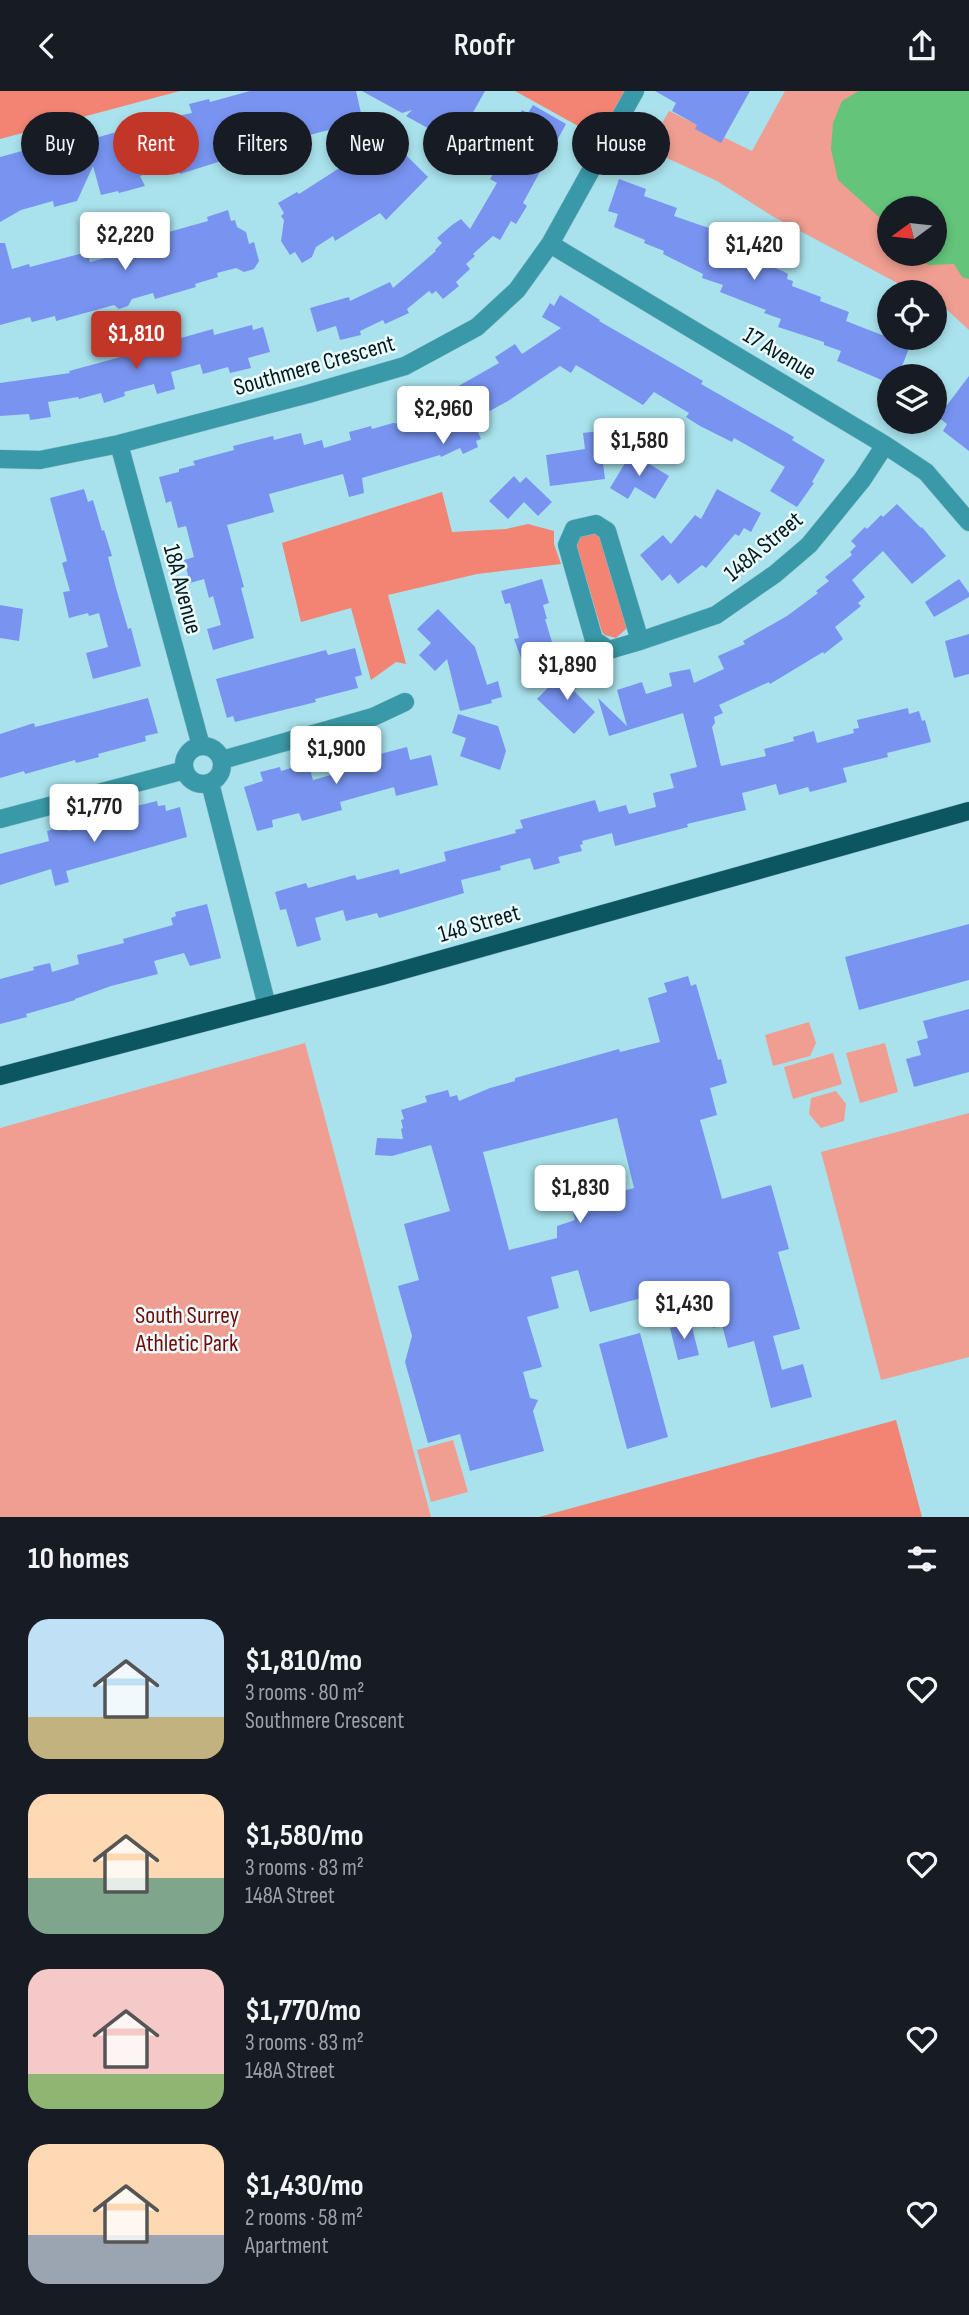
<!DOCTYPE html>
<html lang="en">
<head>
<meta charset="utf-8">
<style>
	:root { --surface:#171b24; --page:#20242c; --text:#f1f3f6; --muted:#9ea1a6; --accent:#c23628 }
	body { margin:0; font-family:"Sofia Sans Condensed",sans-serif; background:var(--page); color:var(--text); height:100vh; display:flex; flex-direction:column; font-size:26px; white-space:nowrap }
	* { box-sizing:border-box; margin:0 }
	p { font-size:23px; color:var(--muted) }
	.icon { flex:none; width:38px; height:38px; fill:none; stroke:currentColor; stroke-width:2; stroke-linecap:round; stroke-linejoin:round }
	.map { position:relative; height:1426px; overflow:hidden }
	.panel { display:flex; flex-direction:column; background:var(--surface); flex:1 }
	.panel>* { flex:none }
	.banner { position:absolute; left:21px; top:21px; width:928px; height:63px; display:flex; gap:14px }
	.needle { width:46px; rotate:255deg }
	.buttons { position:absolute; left:877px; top:105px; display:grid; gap:14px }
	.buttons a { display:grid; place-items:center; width:70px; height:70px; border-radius:50%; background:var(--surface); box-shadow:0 4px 10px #0003; font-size:35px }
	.price { position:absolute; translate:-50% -60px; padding:0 16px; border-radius:7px; background:#fff; color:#222; font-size:23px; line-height:46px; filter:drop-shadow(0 2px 4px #0008) }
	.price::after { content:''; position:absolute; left:50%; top:42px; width:21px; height:16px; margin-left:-10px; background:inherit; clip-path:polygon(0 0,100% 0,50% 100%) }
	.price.on { background:var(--accent); color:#fff }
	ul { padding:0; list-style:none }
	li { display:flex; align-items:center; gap:21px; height:175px; padding:0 28px }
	li span { display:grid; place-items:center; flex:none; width:196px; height:140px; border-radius:21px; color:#555 }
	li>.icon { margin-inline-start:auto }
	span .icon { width:84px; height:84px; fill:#fffc; stroke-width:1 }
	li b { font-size:30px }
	h2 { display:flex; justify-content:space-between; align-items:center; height:84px; padding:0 28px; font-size:30px }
	.chip { padding:0 24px; border-radius:32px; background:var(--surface); box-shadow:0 4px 10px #0003; font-size:24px; line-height:63px }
	.chip.on { background:var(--accent); color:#fff }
	header { display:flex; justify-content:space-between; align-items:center; height:91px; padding:0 28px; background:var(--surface); font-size:32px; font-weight:600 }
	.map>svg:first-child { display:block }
	.green { fill:#ef9e91; fill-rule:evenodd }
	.forest { fill:#f38372 }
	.water { fill:#63c47a }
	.building { fill:#7894f0; fill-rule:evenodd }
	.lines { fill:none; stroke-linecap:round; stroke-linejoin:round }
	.minor-casing { stroke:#8bbec7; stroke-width:19 }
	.major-casing { stroke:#8bbec7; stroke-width:19 }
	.minor { stroke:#3a99a8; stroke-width:18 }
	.major { stroke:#0b5660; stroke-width:18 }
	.labels { text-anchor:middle; stroke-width:5; stroke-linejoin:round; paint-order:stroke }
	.street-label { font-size:24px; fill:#041b1e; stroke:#ebfbfe }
	.park-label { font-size:24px; fill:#720b05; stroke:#ebfbfe }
</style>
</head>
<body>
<header><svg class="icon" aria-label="back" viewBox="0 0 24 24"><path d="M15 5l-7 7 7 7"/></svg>Roofr<svg class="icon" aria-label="share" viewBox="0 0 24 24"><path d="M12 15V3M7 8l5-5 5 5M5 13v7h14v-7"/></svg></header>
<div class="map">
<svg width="969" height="1426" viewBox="0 0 969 1426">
	<rect width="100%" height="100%" fill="#a9e2ec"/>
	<!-- green -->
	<path class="green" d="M785 0H969V239L946 218 935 212 934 201H914L774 126 717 90 647 58 669 20 752 60ZM889 117H934V163H889Z
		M809 931 816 952 810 965 773 975 765 944Z
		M305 952 431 1426H0V1037Z
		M885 952 898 1001 860 1012 846 962Z
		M833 962 842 993 793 1008 784 976Z
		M836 1000 846 1013 844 1030 821 1037 809 1023 811 1007Z
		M969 1022V1266L881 1289 821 1061Z
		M453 1349 468 1401 431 1411 417 1359Z"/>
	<!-- forest -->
	<path class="forest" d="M0 0H180L0 48Z
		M515 0H627L607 51Z
		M442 401 452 441 506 438 528 433 554 440V453L561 473 477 483 388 504 406 573 396 571 371 589 351 517 301 531 282 452Z
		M599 440 627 537 616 547 605 544 602 541 576 453 577 446Z
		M896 1329 922 1426H539Z"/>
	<!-- water -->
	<path class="water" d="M859 0H969V188L962 186 954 173 928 174 917 163H934V117H889V135L838 89 831 58 833 32 842 10Z"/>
	<!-- building -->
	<path class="building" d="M250 0H356L361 22 358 23 361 35 341 41 340 36 321 41 273 54 274 58 252 65 251 62 234 66 180 83 177 73 172 75 169 64 147 70 143 84 140 85 145 95 119 102 118 100 101 104 93 75 77 110 54 116 53 110 21 119 0 131V66L33 57 34 60 56 54 59 49 68 46 74 49 98 43 99 46 120 40 128 35H133L138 38 150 35 156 25 164 22 172 26 192 22 189 13 209 8 210 11Z
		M362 0H485L471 25 466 23 451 50 406 25 412 19 402 22Z
		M655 0H750L721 52 695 38 697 34 672 20 676 12Z
		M533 14 566 33 523 112 527 115 516 133 511 130 500 149 493 145 473 163 475 165 466 173 470 178 456 191 459 195 443 208 436 200 432 203 429 200 407 218 409 222 385 233 383 229 360 240 361 244 340 249 336 235 317 241 310 217 349 206 350 210 390 191 393 197 436 160 435 159 442 152 437 147 452 134 461 128 470 138 497 92 490 88 495 80 490 77 522 19 528 22Z
		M377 52 391 62 403 61 428 86 386 129 380 122 335 150 333 145 316 156 312 166 302 172 295 161 290 164 281 150 284 129 281 125 284 122 278 112 297 101 299 103 341 76 344 81Z
		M619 88 646 98 644 105 677 117 674 125 732 145 731 149 735 151 732 161 783 180 788 183 787 188 793 190 792 195 821 206 820 210 849 221 846 230 910 255 898 285H889V289L885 288 884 290 837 270 841 260 824 254V251L778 236 781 228 764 222 766 219 720 201 723 194 702 187 703 183 663 163 664 160 644 152 645 149 614 136 618 123 608 120Z
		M228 119 231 130 235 129 237 136 246 141 249 153 254 151 259 170 254 178 244 181 236 177 217 182 218 186 195 193 196 196 155 208 153 202 132 208 128 215 119 218 114 214 56 230 55 225 32 231 30 226 0 234V152H5L12 178 29 173 30 176 87 161 90 171 117 164 115 156 208 130 207 126Z
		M560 204 600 229 599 230 703 290 701 293 794 346 792 349 825 369 812 391 814 392 797 416 770 400 785 376 734 347 732 351 700 335 686 326 689 322 654 301 643 314 576 274 571 282 560 275 508 310 473 329 481 348 476 350 478 356 463 363 460 357 441 366 440 364 362 387 364 402 349 406 343 383 269 403 274 421 227 434 244 496 241 497 254 547 213 559 207 538 221 534 213 505 209 507 204 488 190 492 184 469 194 466 186 435 178 437 171 410 166 412 159 386 179 381V378L195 374 193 370 234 359 233 355 273 345 274 349 301 342 304 354 322 349 324 357 351 349 349 341 371 335 372 338 393 332 427 336 415 310 436 300 439 306 499 272 495 266 515 253 522 263 561 237 542 226 550 212 554 215Z
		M252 234 253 239 263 236 270 261 248 267 251 277 230 282 228 276 203 283 200 273 171 281 175 298 157 303 154 293 124 301 125 305 104 312 101 302 79 308 78 306 48 311 51 326 30 329 29 323 0 325V292L70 282 69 280 143 260 140 249 154 246 156 254 213 238 214 244Z
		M969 285V360L943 340 947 333 938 326Z
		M599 340 605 388 550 395 546 364 585 358 583 342Z
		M631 362 669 385 655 408 635 396 628 408 610 397Z
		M514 385 520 392 526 386 552 411 538 425 524 411 508 428 489 410Z
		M84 398 88 411 93 409 102 440 104 439 112 465 108 466 116 497 128 538 131 537 141 575 93 588 86 562 108 556 99 522 89 525 88 522 69 527 63 501 70 500 62 472 67 470 50 407Z
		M717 398 761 422 751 441 744 437 739 445 735 443 706 477 702 474 678 493 670 483 662 490 640 464 663 444 671 453 695 424 701 428Z
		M897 413 921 437 922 436 946 465 912 493 883 460 852 489 865 506 858 512 861 515 835 536 843 548 824 563 823 561 770 593 769 591 719 614 723 622 714 626 715 632 712 636 721 675 766 665 764 658 794 650 793 646 814 640 817 652 854 642 853 638 859 637 857 629 908 617 909 623 919 620 922 630 925 629 931 651 887 662 888 666 843 677 847 691 810 701 808 696 779 704 776 693 742 702 746 719 687 733 688 736 615 755 612 742 582 750 583 753 580 754 582 760 558 766 560 772 534 779 530 767 500 775 501 779 461 789 464 802 407 819 379 827 377 822 346 830 343 819 315 827 321 849 297 856 286 818 280 819 275 801 306 792 308 797 355 784 357 789 399 778 400 783 446 770 444 761 516 742 515 739 523 737 520 729 595 709 599 721 626 714 629 723 656 716 653 702 674 697 670 683 697 676 683 622 609 645 598 607 627 635 617 599 642 591 646 603 672 595 669 582 690 578 694 592 724 578 718 565 745 553 743 550 787 525 818 502 816 500 829 490 825 486 852 464 850 461 856 455 851 450 865 436 867 438 881 424 883 426Z
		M542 488 549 512 543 514 547 528H545L559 574 527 583 514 548 519 547 510 512 505 513 501 500Z
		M959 488 969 502V506L934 526 925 511Z
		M0 514 23 518 19 550 0 547Z
		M438 518 475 556 487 594 498 590 502 606 491 609 492 612 460 620 447 568 435 580 419 564 431 552 417 538Z
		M969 543V583L954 587 945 550Z
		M355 557 362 584 355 586 358 597 315 608 316 611 235 631 233 625 227 627 216 588 326 559 328 564Z
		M567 577 582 591 574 600 595 621 574 643 537 608Z
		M148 607 158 642 145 645 146 650 98 663 99 666 76 672 75 669 25 683 24 680 0 687V643L34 632 35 636Z
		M458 623 498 635 506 660 500 679 460 665 466 647 452 642Z
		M378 654 380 663 407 656 410 669 431 664 438 694 396 705 394 696 340 711 342 719 302 730 299 722 272 729 273 736 257 740 244 696 263 690 260 681 280 676 281 680 308 672 313 689 360 676 355 660Z
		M157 710 158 715 165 714 166 720 180 716 187 746 66 780 69 791 55 795 51 778 0 794V763L49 750 47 740 66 734 68 740 85 736 86 739 114 731 113 729 138 722 136 715Z
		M207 813 221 867 190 875 184 862 154 870 158 883 111 895 75 908V909L26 923 27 926 0 933V888L34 879 33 876 50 872 52 881 79 873 77 864 124 852 123 848 173 834 171 827 176 825 175 821Z
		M969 833V889L859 919 845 866Z
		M688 885 691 895 696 893 718 969 721 968 727 992 710 997 717 1024 700 1029 722 1108 771 1094 789 1158 778 1161 800 1238 773 1245 782 1279 803 1273 812 1306 771 1317 754 1250 728 1257 722 1234 713 1237 700 1191 590 1221 578 1179 551 1186 559 1217 527 1226 542 1276 523 1281 530 1307 538 1309 533 1320 544 1360 470 1380 460 1343 428 1352 405 1271 412 1245 398 1195 419 1189 404 1133 450 1120 431 1054 392 1065 375 1064 377 1047 403 1048 401 1038 403 1037 401 1029 404 1028 401 1019 427 1011 425 1005 448 999 450 1006 457 1004 459 1010 490 997 515 990V987L619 958 620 961 660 951 648 907 667 901 664 892ZM617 1027 634 1097 571 1114 575 1129 557 1135V1147L509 1159 483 1061Z
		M969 918V981L914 996 906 968 921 964 917 950 928 947 923 930Z
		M691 1232 699 1264 678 1269 670 1237Z
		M640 1242 668 1346 627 1358 599 1253Z"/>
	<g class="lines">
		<!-- minor casing -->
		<g class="minor-casing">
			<path id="minor" d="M550 153 885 354 926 381 969 431
				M119 353 201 655
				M0 368 40 369 119 353 308 303 405 275 477 236 517 199 550 153 635 0
				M596 433 607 440 640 550 609 559 594 549 567 454 574 438Z
				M640 550 716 524 775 483 809 454 862 389 885 354
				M184 674a19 19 0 1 1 38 0a19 19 0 1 1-38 0Z
				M222 669 373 626 405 611
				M210 692 267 915
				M0 728 185 679"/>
		</g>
		<!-- major casing -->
		<g class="major-casing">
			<path id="major" d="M0 985 382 885 969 720"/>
		</g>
		<!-- minor -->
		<use href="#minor" class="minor"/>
		<!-- major -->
		<use href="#major" class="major"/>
	</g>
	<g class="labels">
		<!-- street labels -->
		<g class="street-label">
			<text transform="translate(780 262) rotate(31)" y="8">17 Avenue</text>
			<text transform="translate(314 274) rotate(-16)" y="8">Southmere Crescent</text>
			<text transform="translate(763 455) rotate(-40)" y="8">148A Street</text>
			<text transform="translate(183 498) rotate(75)" y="8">18A Avenue</text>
			<text transform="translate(479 832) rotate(-16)" y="8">148 Street</text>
		</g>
		<!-- park labels -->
		<g class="park-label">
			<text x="187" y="1232">South Surrey<tspan x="187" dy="28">Athletic Park</tspan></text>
		</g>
	</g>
</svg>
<div class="buttons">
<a><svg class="needle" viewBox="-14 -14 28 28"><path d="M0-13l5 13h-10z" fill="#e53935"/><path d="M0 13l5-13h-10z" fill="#9ea1a6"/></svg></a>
<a><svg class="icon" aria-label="locate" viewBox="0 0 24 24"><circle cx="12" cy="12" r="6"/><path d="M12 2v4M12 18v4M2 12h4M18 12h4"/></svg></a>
<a><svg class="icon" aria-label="layers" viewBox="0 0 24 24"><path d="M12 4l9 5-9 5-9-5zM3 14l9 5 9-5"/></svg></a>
</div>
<b class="price" style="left:125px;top:181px">$2,220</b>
<b class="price" style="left:754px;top:191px">$1,420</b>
<b class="price on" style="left:136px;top:280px">$1,810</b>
<b class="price" style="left:443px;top:355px">$2,960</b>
<b class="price" style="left:639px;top:387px">$1,580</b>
<b class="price" style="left:567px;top:611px">$1,890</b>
<b class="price" style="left:336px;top:695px">$1,900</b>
<b class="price" style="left:94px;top:753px">$1,770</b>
<b class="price" style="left:580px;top:1134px">$1,830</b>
<b class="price" style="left:684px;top:1250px">$1,430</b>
<div class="banner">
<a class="chip">Buy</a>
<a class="chip on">Rent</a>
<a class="chip">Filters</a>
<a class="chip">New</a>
<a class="chip">Apartment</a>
<a class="chip">House</a>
</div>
</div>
<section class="panel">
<h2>10 homes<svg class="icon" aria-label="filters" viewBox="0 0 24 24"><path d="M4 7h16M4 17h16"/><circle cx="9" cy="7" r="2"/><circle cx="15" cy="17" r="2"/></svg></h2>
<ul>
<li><span style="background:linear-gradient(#bfe0f5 70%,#c2b280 0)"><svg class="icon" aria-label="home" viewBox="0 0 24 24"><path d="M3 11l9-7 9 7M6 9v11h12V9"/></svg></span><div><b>$1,810/mo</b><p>3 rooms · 80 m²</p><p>Southmere Crescent</p></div><svg class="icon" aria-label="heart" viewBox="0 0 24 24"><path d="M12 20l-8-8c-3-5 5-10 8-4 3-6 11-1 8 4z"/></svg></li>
<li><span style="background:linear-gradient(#ffd9b3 60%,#7fa58c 0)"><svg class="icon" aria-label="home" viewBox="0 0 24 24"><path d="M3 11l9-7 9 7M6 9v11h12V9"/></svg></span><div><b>$1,580/mo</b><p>3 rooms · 83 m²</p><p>148A Street</p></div><svg class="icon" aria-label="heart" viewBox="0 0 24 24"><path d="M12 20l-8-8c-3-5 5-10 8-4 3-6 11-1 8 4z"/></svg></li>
<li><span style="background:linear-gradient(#f6c9c9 75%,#8fb573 0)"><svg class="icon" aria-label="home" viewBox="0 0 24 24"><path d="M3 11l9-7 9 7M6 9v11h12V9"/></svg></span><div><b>$1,770/mo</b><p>3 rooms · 83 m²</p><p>148A Street</p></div><svg class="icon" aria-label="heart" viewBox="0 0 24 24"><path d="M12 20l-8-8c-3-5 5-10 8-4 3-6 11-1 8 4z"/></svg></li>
<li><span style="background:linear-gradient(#ffd9b3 65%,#9aa5b1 0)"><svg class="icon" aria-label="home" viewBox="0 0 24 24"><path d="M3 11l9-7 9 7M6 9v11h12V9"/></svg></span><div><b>$1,430/mo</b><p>2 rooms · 58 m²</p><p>Apartment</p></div><svg class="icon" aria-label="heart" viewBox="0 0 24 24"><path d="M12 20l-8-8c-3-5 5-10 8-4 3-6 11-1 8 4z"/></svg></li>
</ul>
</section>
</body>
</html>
